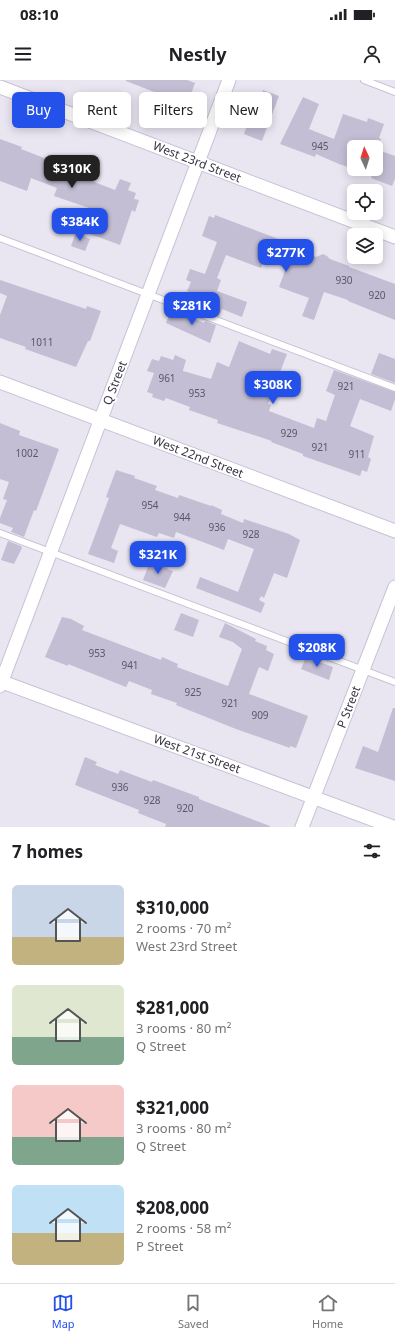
<!DOCTYPE html>
<html lang="en">
<head>
<meta charset="utf-8">
<style>
	:root { --surface:#fff; --page:#f6f6f6; --text:#202124; --muted:#757577; --line:#e0e0e0; --accent:#2451e9 }
	body { margin:0; font-family:"Noto Sans",sans-serif; background:var(--page); color:var(--text); height:100vh; display:flex; flex-direction:column; font-size:15px; white-space:nowrap }
	* { box-sizing:border-box; margin:0 }
	p { font-size:13px; color:var(--muted) }
	.icon { flex:none; width:22px; height:22px; fill:none; stroke:currentColor; stroke-width:2; stroke-linecap:round; stroke-linejoin:round }
	.map { position:relative; height:747px; overflow:hidden }
	.details { display:flex; flex-direction:column; background:var(--surface); flex:1 }
	.details>* { flex:none }
	.banner { position:absolute; left:12px; top:12px; width:371px; height:36px; display:flex; gap:8px }
	.needle { width:26px; rotate:356deg }
	.tools { position:absolute; left:347px; top:60px; display:grid; gap:8px }
	.tools a { display:grid; place-items:center; width:36px; height:36px; border-radius:6px; background:var(--surface); box-shadow:0 2px 10px #0003; font-size:20px }
	.price { position:absolute; translate:-50% -34px; padding:0 9px; border-radius:8px; background:var(--accent); color:#fff; font-size:13px; line-height:26px; filter:drop-shadow(0 1px 2px #0008) }
	.price::after { content:''; position:absolute; left:50%; top:24px; width:12px; height:9px; margin-left:-6px; background:inherit; clip-path:polygon(0 0,100% 0,50% 100%) }
	.price.current { background:#222; color:#fff }
	ul { padding:0; list-style:none }
	li { display:flex; align-items:center; gap:12px; height:100px; padding:0 12px }
	li span { display:grid; place-items:center; flex:none; width:112px; height:80px; border-radius:6px; color:#555 }
	li>.icon { margin-inline-start:auto }
	span .icon { width:48px; height:48px; fill:#fffc; stroke-width:1 }
	li b { font-size:17px }
	h2 { display:flex; justify-content:space-between; align-items:center; height:48px; padding:0 12px; font-size:17px }
	.pill { padding:0 14px; border-radius:6px; background:var(--surface); box-shadow:0 2px 10px #0003; font-size:14px; line-height:36px }
	.pill.current { background:var(--accent); color:#fff }
	.status { display:flex; justify-content:space-between; align-items:center; height:28px; padding:0 20px; background:var(--surface); direction:ltr }
	.status svg { height:11px; fill:currentColor }
	header { display:flex; justify-content:space-between; align-items:center; height:52px; padding:0 12px; background:var(--surface); font-size:18px; font-weight:700 }
	.dock { display:flex; justify-content:space-around; align-items:center; height:56px; border-top:1px solid var(--line); background:var(--surface); font-size:11px; color:var(--muted) }
	.dock a { display:grid; justify-items:center; gap:2px }
	.dock .current { color:var(--accent) }
	.map>svg:first-child { display:block }
	.building { fill:#c3bed4 }
	.lines { fill:none; stroke-linecap:round; stroke-linejoin:round }
	.service-casing { stroke:#c8c2d6; stroke-width:8 }
	.minor-casing { stroke:#c8c2d6; stroke-width:15 }
	.service { stroke:#fff; stroke-width:6 }
	.minor { stroke:#fff; stroke-width:13 }
	.labels { text-anchor:middle; stroke-width:4; stroke-linejoin:round; paint-order:stroke }
	.number-label { font-size:10px; fill:#5b5767 }
	.street-label { font-size:12px; fill:#383543; stroke:#fff }
</style>
</head>
<body>
<div class="status"><b>08:10</b><svg viewBox="0 0 49 12"><path d="M0 12V9h3v3zM5 12V6h3v6zM10 12V3h3v9zM15 12V0h3v12zM26 1h20v11H26zM47 4h2v5h-2z"/></svg></div>
<header><svg class="icon" aria-label="menu" viewBox="0 0 24 24"><path d="M4 6h16M4 12h16M4 18h16"/></svg>Nestly<svg class="icon" aria-label="person" viewBox="0 0 24 24"><circle cx="12" cy="8" r="4"/><path d="M4 21q1-7 8-7t8 7"/></svg></header>
<div class="map">
<svg width="395" height="747" viewBox="0 0 395 747">
	<rect width="100%" height="100%" fill="#e9e5f1"/>
	<!-- building -->
	<path class="building" d="M126 0H187L195 3 187 25 172 19 170 23 155 17 157 13 126 1Z
		M263 10 279 16 262 61 244 54 253 29H251L255 17 260 19Z
		M303 17 319 24 309 49 334 59 343 34 367 42 368 38 384 44 379 58 381 59 377 71 376 67H366L354 63V89L339 84 316 74 315 77 280 64Z
		M0 59 22 67 21 69 57 83 59 76 73 81 72 83 87 89 84 98 115 110 120 99 131 103 128 110 136 113 134 119 139 120 135 132 132 130 120 165 85 152 95 130 54 116 57 108 31 98 27 111 0 101Z
		M381 71 395 76V99L392 106 371 98 374 89H376V84Z
		M215 135 284 161 283 165 305 174 306 173 316 177 323 174 327 176 330 179 349 186V187L395 204V240L348 221V220L324 212 314 240 302 236 309 218 279 207 286 188 264 179 261 188 226 175 217 198 221 200 217 211 247 222 242 237 222 229 219 236 208 232 212 221 187 211 191 202 186 200 190 189 205 194 217 162 202 156 209 136 214 138Z
		M76 152 90 159 85 171 71 166Z
		M0 200 86 229 87 226 101 231 90 261H88L76 287 25 269 26 267 0 258V235L7 216 0 213Z
		M172 229 204 243 205 241 216 245 210 263 166 243Z
		M239 261 270 274 272 269 287 274 268 324 271 325 269 331 314 348 317 338 326 341 335 315 326 311 334 290 395 312V319L391 331 360 319 350 346 374 356 368 377 371 379 367 392 362 390 360 396 303 376V374L271 362 272 361 217 343 218 340 189 330 190 327 166 318 164 321 152 317 153 314 147 312 154 293 147 291 152 279 159 281 161 276 173 280 175 275 186 280 183 290V291L211 299 217 282 229 287Z
		M379 273 395 279V303L371 294Z
		M0 343 20 351 19 355 59 369 36 431 34 430 24 457 11 452 13 448 0 443V438L7 420 3 419 9 402 0 399Z
		M116 390 135 396 134 398 157 406 155 410 178 418 179 415 211 426V425L222 430 221 434 243 443 244 439 289 454 300 460 287 498 274 493 264 518 261 516 259 520 265 523 261 533 196 508 200 497 238 512 254 469 228 459 224 470 176 452 174 458 159 453 157 457 120 444 111 468 118 471 114 483 88 474 109 418 106 417Z
		M8 461 21 466 22 468 14 484 1 480Z
		M150 482 168 488 167 489 173 491 165 508 143 500Z
		M181 533 199 540 193 557 174 550Z
		M62 537 71 539 84 546 82 550 161 580 162 577 178 584 177 587 228 606 242 569 233 562 219 557 225 543 256 559 255 561 267 566 266 570 274 574 268 591 259 587 249 614 308 636 296 668 290 666V668L236 649 176 625 177 623 151 614 152 610 129 601 126 607 68 584V586L45 577Z
		M306 577 333 587 329 600 301 589Z
		M393 628H395V701L355 688 363 666 378 672Z
		M85 677 97 682 95 685 118 694 120 690 152 702 153 700 199 717V719L270 746V747H165L166 744 138 733 139 730 75 705Z"/>
	<g class="lines">
		<!-- service casing -->
		<g class="service-casing">
			<path id="service" d="M364 0 395 12
				M0 158 395 308
				M0 453 395 602"/>
		</g>
		<!-- minor casing -->
		<g class="minor-casing">
			<path id="minor" d="M0 7 395 157
				M0 302 395 451
				M0 601 393 747
				M0 606 229 0
				M302 747 395 507"/>
		</g>
		<!-- service -->
		<use href="#service" class="service"/>
		<!-- minor -->
		<use href="#minor" class="minor"/>
	</g>
	<g class="labels">
		<!-- number labels -->
		<g class="number-label">
			<text x="320" y="70">945</text>
			<text x="344" y="204">930</text>
			<text x="377" y="219">920</text>
			<text x="42" y="266">1011</text>
			<text x="167" y="302">961</text>
			<text x="346" y="310">921</text>
			<text x="197" y="317">953</text>
			<text x="289" y="357">929</text>
			<text x="320" y="371">921</text>
			<text x="27" y="377">1002</text>
			<text x="357" y="378">911</text>
			<text x="150" y="429">954</text>
			<text x="182" y="441">944</text>
			<text x="217" y="451">936</text>
			<text x="251" y="458">928</text>
			<text x="97" y="577">953</text>
			<text x="130" y="589">941</text>
			<text x="193" y="616">925</text>
			<text x="230" y="627">921</text>
			<text x="260" y="639">909</text>
			<text x="120" y="711">936</text>
			<text x="152" y="724">928</text>
			<text x="185" y="732">920</text>
		</g>
		<!-- street labels -->
		<g class="street-label">
			<text transform="translate(197 82) rotate(21)" y="4">West 23rd Street</text>
			<text transform="translate(115 303) rotate(-69)" y="4">Q Street</text>
			<text transform="translate(198 377) rotate(21)" y="4">West 22nd Street</text>
			<text transform="translate(349 627) rotate(-69)" y="4">P Street</text>
			<text transform="translate(197 674) rotate(20)" y="4">West 21st Street</text>
		</g>
	</g>
</svg>
<div class="tools">
<a><svg class="needle" viewBox="-14 -14 28 28"><path d="M0-13l5 13h-10z" fill="#e53935"/><path d="M0 13l5-13h-10z" fill="#757577"/></svg></a>
<a><svg class="icon" aria-label="locate" viewBox="0 0 24 24"><circle cx="12" cy="12" r="6"/><path d="M12 2v4M12 18v4M2 12h4M18 12h4"/></svg></a>
<a><svg class="icon" aria-label="layers" viewBox="0 0 24 24"><path d="M12 4l9 5-9 5-9-5zM3 14l9 5 9-5"/></svg></a>
</div>
<b class="price current" style="left:72px;top:109px">$310K</b>
<b class="price" style="left:80px;top:162px">$384K</b>
<b class="price" style="left:286px;top:193px">$277K</b>
<b class="price" style="left:192px;top:246px">$281K</b>
<b class="price" style="left:273px;top:325px">$308K</b>
<b class="price" style="left:158px;top:495px">$321K</b>
<b class="price" style="left:317px;top:588px">$208K</b>
<div class="banner">
<a class="pill current">Buy</a>
<a class="pill">Rent</a>
<a class="pill">Filters</a>
<a class="pill">New</a>
</div>
</div>
<section class="details">
<h2>7 homes<svg class="icon" aria-label="filters" viewBox="0 0 24 24"><path d="M4 7h16M4 17h16"/><circle cx="9" cy="7" r="2"/><circle cx="15" cy="17" r="2"/></svg></h2>
<ul>
<li><span style="background:linear-gradient(#c9d6e8 65%,#c2b280 0)"><svg class="icon" aria-label="home" viewBox="0 0 24 24"><path d="M3 11l9-7 9 7M6 9v11h12V9"/></svg></span><div><b>$310,000</b><p>2 rooms · 70 m²</p><p>West 23rd Street</p></div></li>
<li><span style="background:linear-gradient(#dfe7d0 65%,#7fa58c 0)"><svg class="icon" aria-label="home" viewBox="0 0 24 24"><path d="M3 11l9-7 9 7M6 9v11h12V9"/></svg></span><div><b>$281,000</b><p>3 rooms · 80 m²</p><p>Q Street</p></div></li>
<li><span style="background:linear-gradient(#f6c9c9 65%,#7fa58c 0)"><svg class="icon" aria-label="home" viewBox="0 0 24 24"><path d="M3 11l9-7 9 7M6 9v11h12V9"/></svg></span><div><b>$321,000</b><p>3 rooms · 80 m²</p><p>Q Street</p></div></li>
<li><span style="background:linear-gradient(#bfe0f5 60%,#c2b280 0)"><svg class="icon" aria-label="home" viewBox="0 0 24 24"><path d="M3 11l9-7 9 7M6 9v11h12V9"/></svg></span><div><b>$208,000</b><p>2 rooms · 58 m²</p><p>P Street</p></div></li>
</ul>
</section>
<nav class="dock">
<a class="current"><svg class="icon" aria-label="map" viewBox="0 0 24 24"><path d="M3 6l6-2 6 2 6-2v14l-6 2-6-2-6 2zM9 4v14M15 6v14"/></svg>Map</a>
<a><svg class="icon" aria-label="saved" viewBox="0 0 24 24"><path d="M7 4h10v16l-5-4-5 4z"/></svg>Saved</a>
<a><svg class="icon" aria-label="home" viewBox="0 0 24 24"><path d="M3 11l9-7 9 7M6 9v11h12V9"/></svg>Home</a>
</nav>
</body>
</html>
